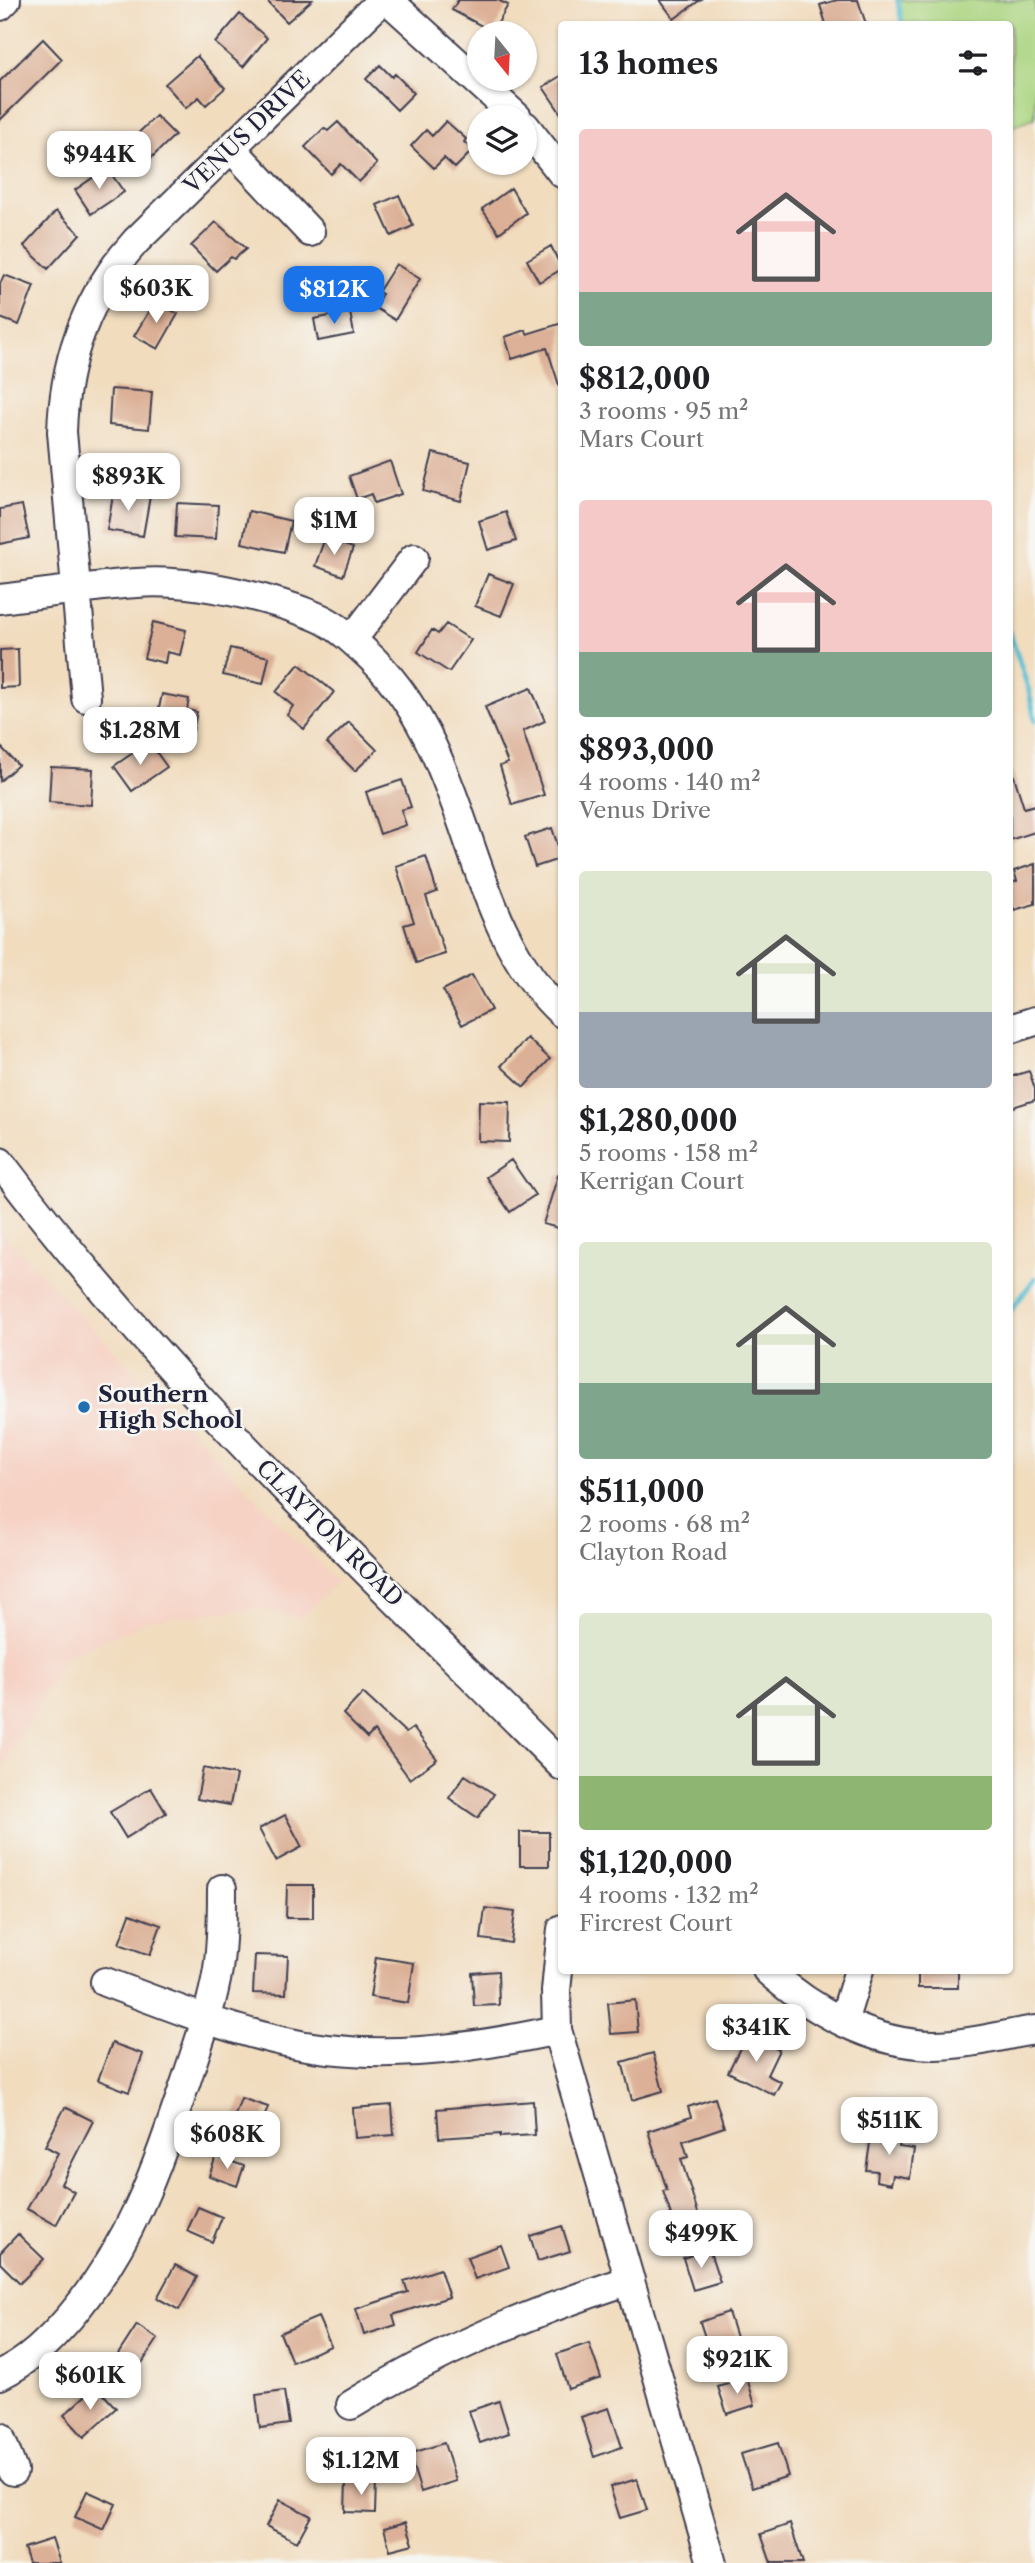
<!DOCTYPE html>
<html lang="en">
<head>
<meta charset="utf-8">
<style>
	:root { --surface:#fff; --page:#f2f2f2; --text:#202124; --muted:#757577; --accent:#1a73e8 }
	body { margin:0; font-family:"Libre Caslon Text",serif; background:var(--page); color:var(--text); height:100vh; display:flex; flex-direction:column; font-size:26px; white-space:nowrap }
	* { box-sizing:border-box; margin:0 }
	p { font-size:23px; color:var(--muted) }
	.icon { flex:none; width:38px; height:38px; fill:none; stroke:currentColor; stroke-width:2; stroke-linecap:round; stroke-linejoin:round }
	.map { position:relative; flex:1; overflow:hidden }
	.panel { position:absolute; left:558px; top:21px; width:455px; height:1953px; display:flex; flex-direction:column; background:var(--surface); border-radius:7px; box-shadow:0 2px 5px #0004 }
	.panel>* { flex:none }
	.needle { width:46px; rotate:162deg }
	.controls { position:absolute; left:467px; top:21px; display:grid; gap:14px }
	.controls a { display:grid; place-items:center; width:70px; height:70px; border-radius:50%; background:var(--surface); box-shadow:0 2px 5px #0004; font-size:35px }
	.price { position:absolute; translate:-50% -60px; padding:0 16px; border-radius:14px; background:#fff; color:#222; font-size:23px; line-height:46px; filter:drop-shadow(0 2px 4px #0008) }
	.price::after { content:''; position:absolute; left:50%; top:42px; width:21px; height:16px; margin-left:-10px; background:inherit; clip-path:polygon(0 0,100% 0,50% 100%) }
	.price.on { background:var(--accent); color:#fff }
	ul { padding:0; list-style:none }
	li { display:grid; align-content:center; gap:14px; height:371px; padding:0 21px }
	li span { display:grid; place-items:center; height:217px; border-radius:7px; color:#555 }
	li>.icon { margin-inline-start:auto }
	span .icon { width:126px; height:126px; fill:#fffc; stroke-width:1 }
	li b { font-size:30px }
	h2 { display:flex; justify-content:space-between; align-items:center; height:84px; padding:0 21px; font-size:30px }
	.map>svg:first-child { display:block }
	.built { fill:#f6d2c4 }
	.green { fill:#abd480; stroke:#667b5e; stroke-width:2 }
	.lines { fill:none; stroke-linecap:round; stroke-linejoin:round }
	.stream { stroke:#54bdd1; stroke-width:5 }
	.building { fill:#dcb096 }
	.minor-casing { stroke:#413e4f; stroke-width:32 }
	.minor { stroke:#fff; stroke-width:28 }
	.poi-dot { fill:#1f6fb2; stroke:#f6f6f2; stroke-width:2.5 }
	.labels { text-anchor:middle; stroke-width:5; stroke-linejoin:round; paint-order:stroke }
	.street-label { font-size:23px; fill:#22223b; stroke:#f6f6f2 }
	.poi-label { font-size:23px; font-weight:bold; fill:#22223b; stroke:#f6f6f2; text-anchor:start }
</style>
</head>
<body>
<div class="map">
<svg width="1035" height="2563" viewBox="0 0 1035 2563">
	<rect width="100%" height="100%" fill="#f6f6f2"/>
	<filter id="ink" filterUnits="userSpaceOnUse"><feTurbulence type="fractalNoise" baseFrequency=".0143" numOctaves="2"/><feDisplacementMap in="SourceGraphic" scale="14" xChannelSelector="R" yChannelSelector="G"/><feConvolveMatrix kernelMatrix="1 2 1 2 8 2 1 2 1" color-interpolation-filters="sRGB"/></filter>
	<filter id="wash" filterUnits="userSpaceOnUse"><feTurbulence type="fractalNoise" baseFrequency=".00686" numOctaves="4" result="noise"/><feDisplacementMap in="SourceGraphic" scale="28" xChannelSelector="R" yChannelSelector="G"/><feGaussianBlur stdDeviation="1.57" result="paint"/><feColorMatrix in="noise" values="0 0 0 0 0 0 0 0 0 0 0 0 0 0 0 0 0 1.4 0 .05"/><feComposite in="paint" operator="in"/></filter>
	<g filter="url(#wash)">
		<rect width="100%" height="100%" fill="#f1dcbe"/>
		<!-- built -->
		<path class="built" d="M0 1231 337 1582 302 1618 258 1608 150 1620 66 1657 0 1772Z"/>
		<!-- green -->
		<path class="green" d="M896 0H1035V118L1010 127V24H904Z"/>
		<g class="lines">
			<!-- stream -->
			<path class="stream" d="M898 0 902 24
				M1010 633 1029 691 1035 721
				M1010 1312 1035 1278"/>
		</g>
		<g id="blocks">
			<!-- building -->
			<path class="building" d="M266 0H312L287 22Z
				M458 0H498L508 5 493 32 452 10Z
				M660 0H700L674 19Z
				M837 0H858L866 24H826L820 5Z
				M240 14 267 38 243 67 215 43Z
				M43 39 62 59 0 120V81Z
				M197 56 225 88 206 105 199 97 186 108 165 84Z
				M380 65 392 77 395 74 414 93 397 110 366 79Z
				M562 75V115L543 87Z
				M156 116 175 135 145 164 126 145Z
				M446 121 466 139 464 142 473 150 455 168 444 158 434 168 411 146 426 130 432 136Z
				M338 122 377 164 359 182 341 164 331 174 305 147 324 128 328 131Z
				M107 168 124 192 91 214 75 190Z
				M511 188 526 213 499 233 482 209Z
				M399 195 413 226 391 236 377 205Z
				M56 211 80 234 48 269 24 246Z
				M216 222 246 249 234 259 231 257 216 271 191 246Z
				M551 246 562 269 539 282 527 260Z
				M396 264 420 279 395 320 374 307 382 294 378 292Z
				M4 275 34 286 19 325 0 318V284Z
				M155 301 178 314 158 349 134 336Z
				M350 312 354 334 318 341 314 319Z
				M562 323V384L559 385 547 348 512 359 505 337 526 330 527 334Z
				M111 389 152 392 149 429 109 425Z
				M433 453 470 462 461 501 423 491Z
				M390 461 401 494 374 503 371 494 357 499 349 476Z
				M114 490 150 496 143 536 107 530Z
				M177 503 218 505 216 539 175 537Z
				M22 505 29 538 0 544V509Z
				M249 511 291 521 284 552 242 543Z
				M506 512 516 541 488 550 479 521Z
				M325 538 353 548 343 576 315 566Z
				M488 574 514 584 501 616 475 606Z
				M153 622 186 630 180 655 167 652 165 663 144 658Z
				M446 624 471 640 449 672 418 652 432 630 438 634Z
				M230 648 269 657 263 684 223 675Z
				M18 649 19 687 0 688V650Z
				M299 664 334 692 304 729 287 715 293 706 276 692Z
				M531 688 545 721 523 731 544 795 512 805 500 766 508 763 485 707Z
				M162 694 189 699 187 710 197 712 193 731 156 723Z
				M349 722 377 750 355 771 327 743Z
				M149 742 167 767 132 791 114 766Z
				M0 746 18 765 0 781Z
				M51 767 93 769 91 805 49 802Z
				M1010 773H1013L1024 808 1035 805V832L1010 840Z
				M402 780 411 807 401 810 406 825 380 834 366 792Z
				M552 828 562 858 535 867 525 837Z
				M426 856 437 892 426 896 445 954 416 963 404 925 414 922 396 866Z
				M1035 864V904L1014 910 1010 896V883L1017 881 1014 871Z
				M472 975 491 1010 462 1025 443 990Z
				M527 1038 550 1059 524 1087 501 1066Z
				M1029 1071 1035 1089V1100L1010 1108V1077Z
				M479 1101 510 1102 509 1142 478 1141Z
				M511 1160 535 1195 510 1212 486 1177Z
				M558 1175 562 1176V1229L543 1224Z
				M363 1693 406 1733 413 1728 437 1759 410 1779 374 1731 367 1738 343 1714Z
				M203 1768 236 1775 230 1805 197 1799Z
				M465 1775 494 1794 478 1818 449 1798Z
				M151 1788 166 1813 126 1838 110 1812Z
				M285 1815 302 1847 276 1861 259 1829Z
				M520 1832H549V1866H520Z
				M287 1885H313V1918H286Z
				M485 1908 515 1912 511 1943 481 1939Z
				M130 1914 161 1925 150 1955 119 1944Z
				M255 1955 288 1956 286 1994 253 1993Z
				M376 1957 414 1963 408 2003 370 1997Z
				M918 1970H958V1988H918Z
				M498 1971 499 2005 474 2006 472 1973Z
				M635 2000 638 2032 611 2034 608 2003Z
				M747 2034 779 2050 767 2075 781 2082 774 2095 728 2072Z
				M112 2043 143 2054 129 2092 98 2080Z
				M653 2053 663 2091 632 2100 622 2062Z
				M241 2098 268 2107 260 2130 233 2121Z
				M715 2098 724 2127 683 2141 688 2157 681 2159 699 2216 674 2224 663 2191 667 2190 648 2131 691 2117 688 2107Z
				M533 2101 535 2135 500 2137V2134L439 2138 437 2109Z
				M392 2105 394 2135 355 2138 353 2108Z
				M65 2107 93 2121 61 2184 74 2192 56 2225 27 2209 58 2153 45 2146Z
				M872 2130 901 2134 899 2147 914 2149 910 2178 893 2175 891 2184 876 2181 877 2171 866 2170Z
				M216 2156 244 2166 237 2186 209 2176Z
				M198 2207 222 2217 212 2242 187 2231Z
				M562 2226 570 2251 538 2261 530 2236Z
				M18 2234 44 2259 20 2283 0 2263V2253Z
				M501 2245 509 2267 475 2279 467 2257Z
				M709 2249 720 2282 693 2290 683 2258Z
				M175 2265 197 2277 179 2310 157 2298Z
				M440 2269 449 2297 393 2315 396 2325 364 2335 356 2309 408 2292 404 2281Z
				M728 2312 739 2347 711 2356 700 2322Z
				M318 2317 331 2346 292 2362 280 2333Z
				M137 2325 158 2339 138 2369 117 2356Z
				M589 2343 601 2378 568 2389 557 2354Z
				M747 2378 755 2405 727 2414 718 2387Z
				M96 2386 116 2408 84 2437 64 2415Z
				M284 2391 289 2424 260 2428 256 2395Z
				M499 2401 509 2433 480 2443 469 2411Z
				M609 2408 622 2447 594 2457 581 2417Z
				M444 2443 456 2481 421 2492 409 2454Z
				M778 2443 788 2476 752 2488 741 2454Z
				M637 2479 647 2510 620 2518 610 2487Z
				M346 2481H376L375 2513 345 2512Z
				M87 2491 116 2504 104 2530 75 2517Z
				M280 2500 311 2516 297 2542 266 2526Z
				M406 2522 413 2544 390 2550 384 2528Z
				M790 2524 803 2563H771L761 2534Z
				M52 2539 60 2563H29L24 2548Z"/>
		</g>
	</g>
	<g filter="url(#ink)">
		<use href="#blocks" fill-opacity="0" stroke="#413e4f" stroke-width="2"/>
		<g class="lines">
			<!-- minor casing -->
			<g class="minor-casing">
				<path id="minor" d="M388 0 517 117
					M0 6 6 0
					M525 126 562 173
					M231 148 310 232
					M0 599C45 594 91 586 137 583 174 580 215 587 252 596 276 602 300 609 322 619 338 627 351 639 364 651 418 699 443 766 466 833 487 896 511 967 562 1013
					M352 640 414 558
					M86 698 62 432C64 360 87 295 136 241L382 0
					M1010 1029 1035 1021
					M0 1162C166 1383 368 1571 562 1766
					M562 1929 556 1991 557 2030 712 2563
					M767 1970C813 2011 871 2044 934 2045 968 2045 1002 2035 1035 2030
					M105 1982C162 2003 218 2026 277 2040 370 2063 465 2050 557 2030
					M843 2022 859 1970
					M0 2375C28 2362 49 2341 69 2318 131 2245 156 2170 186 2081 198 2044 212 2007 218 1969 222 1942 222 1916 222 1889
					M351 2405C439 2350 532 2312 630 2280
					M0 2437 13 2471"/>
			</g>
			<!-- minor -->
			<use href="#minor" class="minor"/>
		</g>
	</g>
	<!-- markers -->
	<circle class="poi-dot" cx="84" cy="1407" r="7"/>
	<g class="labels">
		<!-- street labels -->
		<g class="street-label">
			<text transform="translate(247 132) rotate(-44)" y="8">VENUS DRIVE</text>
			<text transform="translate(330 1533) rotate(45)" y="8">CLAYTON ROAD</text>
		</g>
		<!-- poi labels -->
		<g class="poi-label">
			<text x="98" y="1402">Southern<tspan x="98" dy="26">High School</tspan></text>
		</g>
	</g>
</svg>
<div class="controls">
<a><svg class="needle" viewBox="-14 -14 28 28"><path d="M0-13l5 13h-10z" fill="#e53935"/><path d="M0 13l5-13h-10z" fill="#757577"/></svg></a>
<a><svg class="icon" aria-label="layers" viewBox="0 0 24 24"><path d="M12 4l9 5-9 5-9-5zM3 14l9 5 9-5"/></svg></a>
</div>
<b class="price" style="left:99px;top:191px">$944K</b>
<b class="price" style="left:156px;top:325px">$603K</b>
<b class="price on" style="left:334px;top:326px">$812K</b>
<b class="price" style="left:128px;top:513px">$893K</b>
<b class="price" style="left:334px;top:557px">$1M</b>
<b class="price" style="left:140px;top:767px">$1.28M</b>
<b class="price" style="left:756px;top:2064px">$341K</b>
<b class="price" style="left:889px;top:2157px">$511K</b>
<b class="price" style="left:227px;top:2171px">$608K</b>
<b class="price" style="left:701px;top:2270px">$499K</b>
<b class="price" style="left:737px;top:2396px">$921K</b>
<b class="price" style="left:90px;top:2412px">$601K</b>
<b class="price" style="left:361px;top:2497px">$1.12M</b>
<section class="panel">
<h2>13 homes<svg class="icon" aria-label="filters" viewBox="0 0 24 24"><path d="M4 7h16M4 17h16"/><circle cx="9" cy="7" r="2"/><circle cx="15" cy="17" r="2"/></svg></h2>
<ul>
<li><span style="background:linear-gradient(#f6c9c9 75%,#7fa58c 0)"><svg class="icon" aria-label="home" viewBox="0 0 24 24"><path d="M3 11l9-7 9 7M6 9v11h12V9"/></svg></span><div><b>$812,000</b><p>3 rooms · 95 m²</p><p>Mars Court</p></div></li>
<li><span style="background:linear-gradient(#f6c9c9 70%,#7fa58c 0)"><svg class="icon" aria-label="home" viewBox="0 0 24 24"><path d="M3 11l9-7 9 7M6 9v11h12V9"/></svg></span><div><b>$893,000</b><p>4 rooms · 140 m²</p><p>Venus Drive</p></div></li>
<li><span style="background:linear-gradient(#dfe7d0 65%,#9aa5b1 0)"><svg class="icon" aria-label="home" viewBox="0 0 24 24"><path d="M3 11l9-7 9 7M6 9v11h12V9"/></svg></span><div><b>$1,280,000</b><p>5 rooms · 158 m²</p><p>Kerrigan Court</p></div></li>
<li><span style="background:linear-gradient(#dfe7d0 65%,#7fa58c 0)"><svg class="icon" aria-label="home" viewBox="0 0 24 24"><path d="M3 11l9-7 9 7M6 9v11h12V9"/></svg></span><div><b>$511,000</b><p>2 rooms · 68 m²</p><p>Clayton Road</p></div></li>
<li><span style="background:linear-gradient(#dfe7d0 75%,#8fb573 0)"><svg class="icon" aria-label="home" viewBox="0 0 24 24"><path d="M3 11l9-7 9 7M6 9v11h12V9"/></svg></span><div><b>$1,120,000</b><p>4 rooms · 132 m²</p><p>Fircrest Court</p></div></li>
</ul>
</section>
</div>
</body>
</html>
